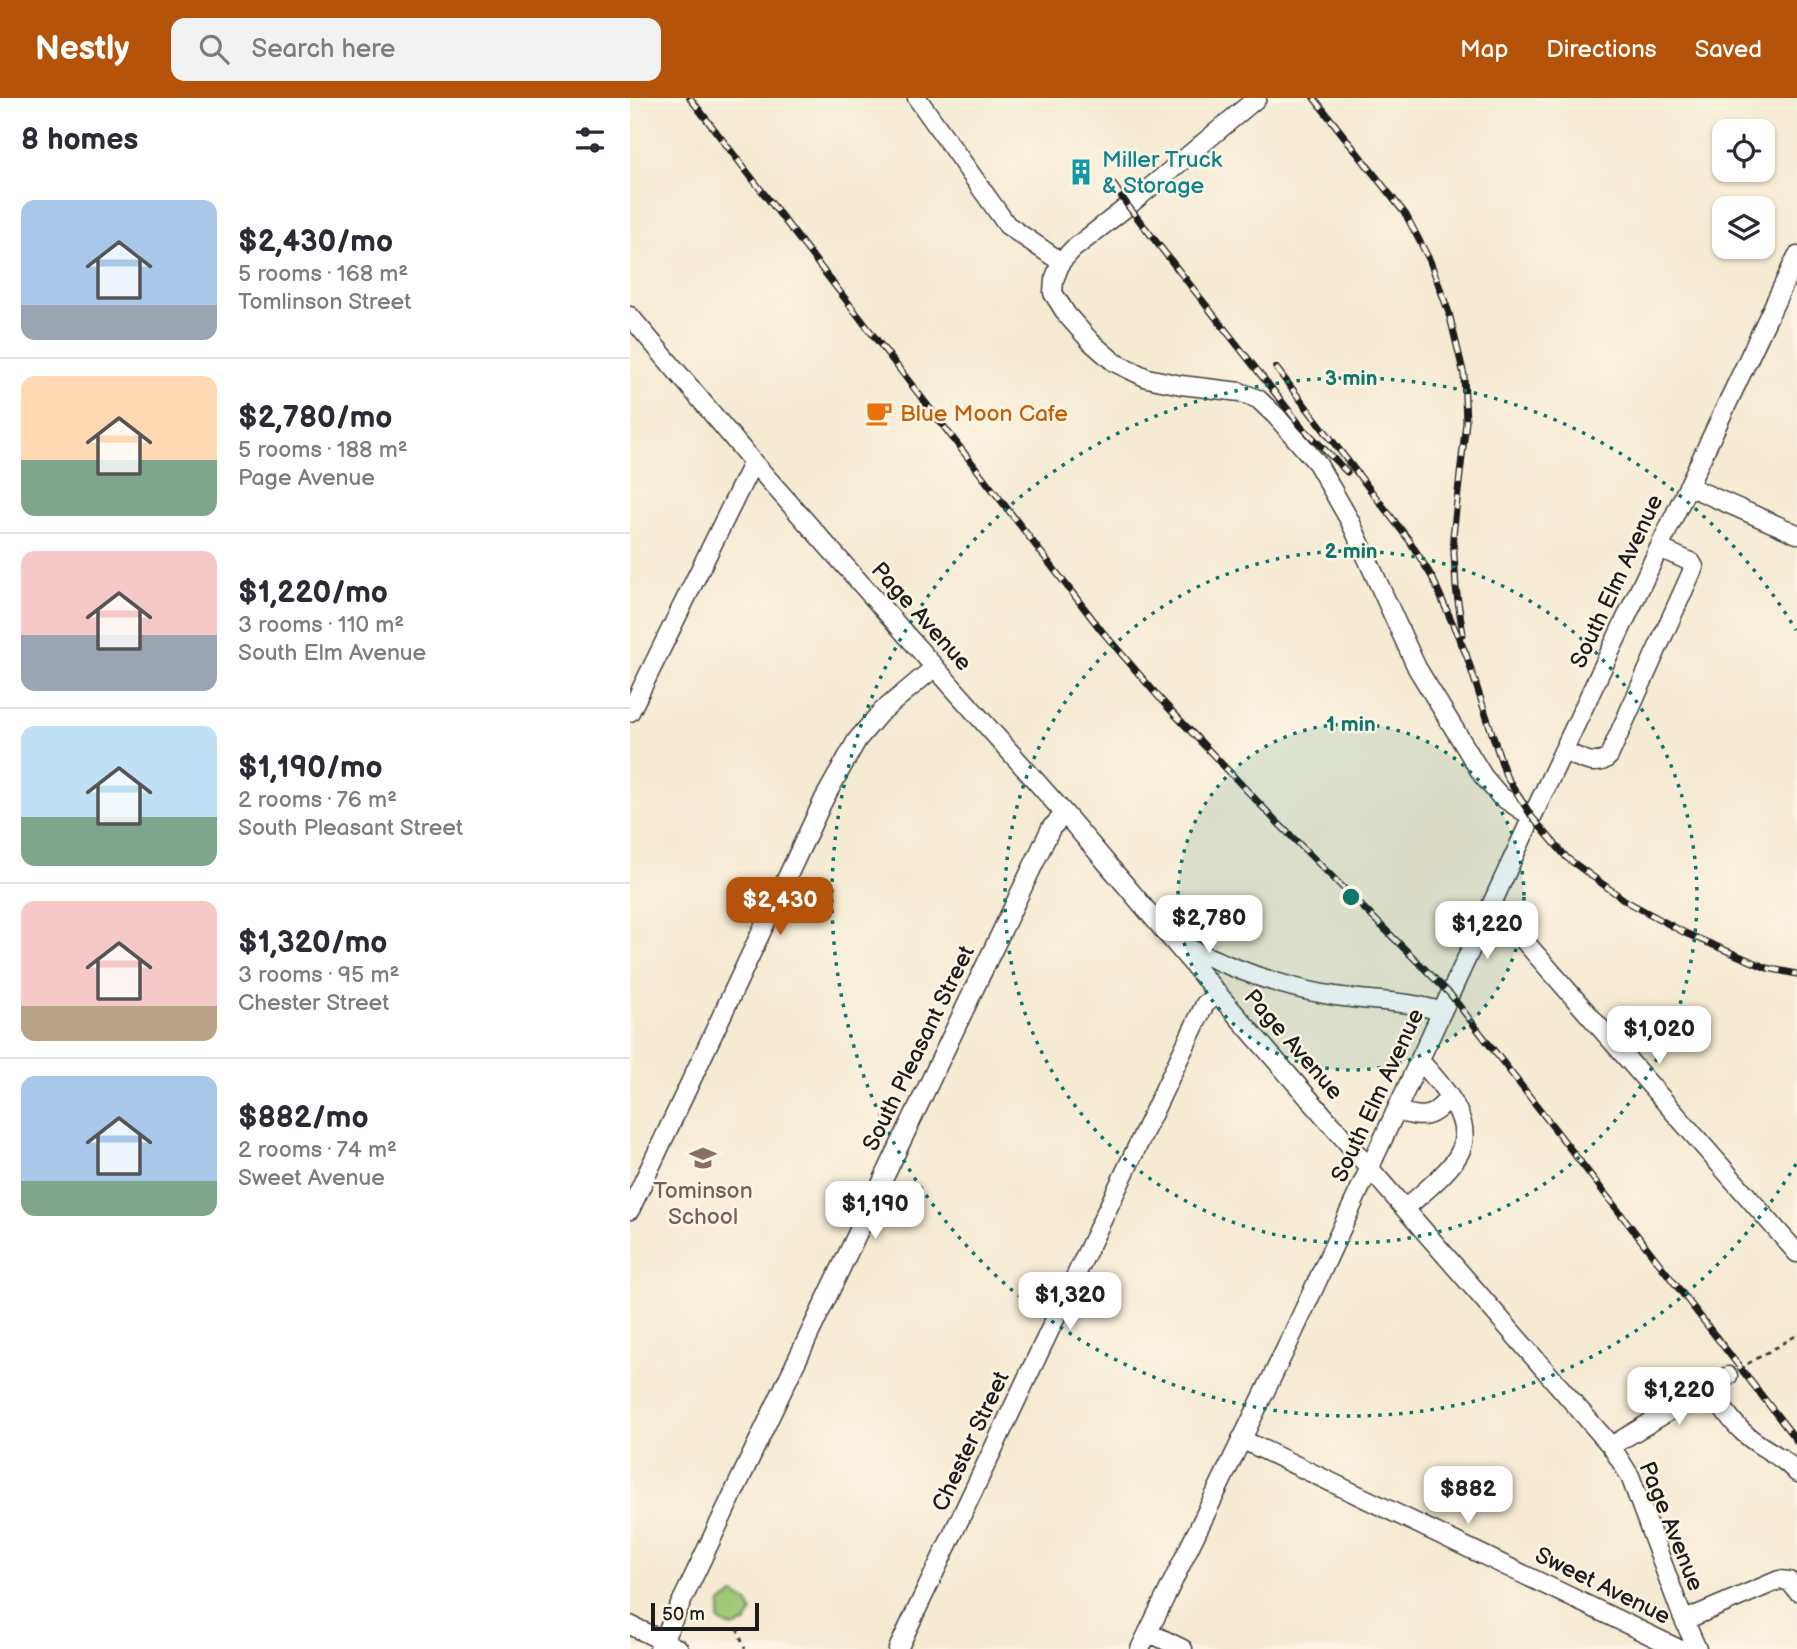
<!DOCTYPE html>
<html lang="en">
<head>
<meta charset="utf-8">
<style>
	:root { --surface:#fff; --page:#f2f2f3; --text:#2b2b33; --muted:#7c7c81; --line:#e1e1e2; --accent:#b45309 }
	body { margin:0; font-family:"Balsamiq Sans",sans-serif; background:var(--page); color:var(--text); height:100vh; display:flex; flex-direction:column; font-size:26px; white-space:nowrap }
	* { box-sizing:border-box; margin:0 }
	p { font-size:23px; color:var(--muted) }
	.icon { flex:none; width:38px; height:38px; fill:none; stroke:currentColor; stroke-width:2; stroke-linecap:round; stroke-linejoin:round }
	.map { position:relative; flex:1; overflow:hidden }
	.panel { display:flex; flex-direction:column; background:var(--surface); width:630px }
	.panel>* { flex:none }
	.buttons { position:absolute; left:1082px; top:21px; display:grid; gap:14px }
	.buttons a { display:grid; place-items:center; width:63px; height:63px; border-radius:14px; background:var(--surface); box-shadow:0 2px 5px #0004; font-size:35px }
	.scale { position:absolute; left:21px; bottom:18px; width:108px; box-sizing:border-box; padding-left:7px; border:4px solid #1c1c1c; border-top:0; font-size:19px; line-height:24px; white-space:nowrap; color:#1c1c1c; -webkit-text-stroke:5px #fcf5e5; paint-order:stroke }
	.price { position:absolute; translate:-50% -60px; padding:0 16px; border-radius:14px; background:#fff; color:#222; font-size:23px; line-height:46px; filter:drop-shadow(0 2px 4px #0008) }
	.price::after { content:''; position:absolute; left:50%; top:42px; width:21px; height:16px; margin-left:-10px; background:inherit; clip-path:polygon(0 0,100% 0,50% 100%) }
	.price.current { background:var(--accent); color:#fff }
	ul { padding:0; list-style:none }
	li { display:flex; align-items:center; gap:21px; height:175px; padding:0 21px }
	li+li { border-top:2px solid var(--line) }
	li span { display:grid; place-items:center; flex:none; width:196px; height:140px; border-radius:14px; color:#555 }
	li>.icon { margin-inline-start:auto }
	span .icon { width:84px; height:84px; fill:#fffc; stroke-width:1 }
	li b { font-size:30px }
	h2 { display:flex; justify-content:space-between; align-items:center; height:84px; padding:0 21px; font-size:30px }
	header { display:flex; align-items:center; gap:42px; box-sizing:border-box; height:98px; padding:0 35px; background:var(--accent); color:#fff }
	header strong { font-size:33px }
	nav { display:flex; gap:38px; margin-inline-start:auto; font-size:24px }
	.search { width:490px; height:63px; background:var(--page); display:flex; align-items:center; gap:18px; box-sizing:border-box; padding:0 24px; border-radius:14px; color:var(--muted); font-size:26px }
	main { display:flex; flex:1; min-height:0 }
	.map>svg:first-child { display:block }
	.green { fill:#9dc875; stroke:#5c7248; stroke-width:2 }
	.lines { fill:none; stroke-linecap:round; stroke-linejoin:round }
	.minor-casing { stroke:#3d3b37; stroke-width:21 }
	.path { stroke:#3d3b37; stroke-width:2.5; stroke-dasharray:5 5; stroke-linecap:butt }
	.minor { stroke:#fff; stroke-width:18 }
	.rail-casing { stroke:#1c1c1c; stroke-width:7 }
	.rail { stroke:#fcf5e5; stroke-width:4.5; stroke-dasharray:13; stroke-linecap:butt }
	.ring { fill:none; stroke:#0f766e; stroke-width:3.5; stroke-dasharray:3.5 7 }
	.labels { text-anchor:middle; stroke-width:5; stroke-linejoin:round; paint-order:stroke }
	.culture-label { font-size:23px; fill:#0d838f; stroke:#fcf5e5; text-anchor:start }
	.food-label { font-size:23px; fill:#c56008; stroke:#fcf5e5; text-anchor:start }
	.street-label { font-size:23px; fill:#1c1c1c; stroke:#fcf5e5 }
	.education-label { font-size:23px; fill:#785e54; stroke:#fcf5e5 }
	.centre { fill:#0f766e; stroke:#fcf5e5; stroke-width:3.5 }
	.ring-label { font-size:21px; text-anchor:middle; font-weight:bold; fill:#0f766e; stroke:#fcf5e5; stroke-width:5; stroke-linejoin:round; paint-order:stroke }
</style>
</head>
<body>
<header>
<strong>Nestly</strong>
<div class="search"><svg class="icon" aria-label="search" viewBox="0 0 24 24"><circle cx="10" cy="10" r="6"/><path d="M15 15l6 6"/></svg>Search here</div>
<nav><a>Map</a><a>Directions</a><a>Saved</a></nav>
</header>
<main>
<section class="panel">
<h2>8 homes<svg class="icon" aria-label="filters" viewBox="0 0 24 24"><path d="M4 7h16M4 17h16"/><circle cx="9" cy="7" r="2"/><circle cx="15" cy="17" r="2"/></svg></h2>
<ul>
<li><span style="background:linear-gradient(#a9c7e8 75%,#9aa5b1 0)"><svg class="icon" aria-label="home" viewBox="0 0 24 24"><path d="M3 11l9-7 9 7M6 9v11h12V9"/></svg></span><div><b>$2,430/mo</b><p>5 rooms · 168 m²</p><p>Tomlinson Street</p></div></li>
<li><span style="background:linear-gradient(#ffd9b3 60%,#7fa58c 0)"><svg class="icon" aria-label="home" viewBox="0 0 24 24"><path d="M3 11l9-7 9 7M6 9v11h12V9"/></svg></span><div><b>$2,780/mo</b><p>5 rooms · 188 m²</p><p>Page Avenue</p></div></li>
<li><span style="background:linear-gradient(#f6c9c9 60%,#9aa5b1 0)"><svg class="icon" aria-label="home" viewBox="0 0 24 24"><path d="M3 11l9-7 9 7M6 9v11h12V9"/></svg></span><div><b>$1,220/mo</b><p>3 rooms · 110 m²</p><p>South Elm Avenue</p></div></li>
<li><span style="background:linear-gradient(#bfe0f5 65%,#7fa58c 0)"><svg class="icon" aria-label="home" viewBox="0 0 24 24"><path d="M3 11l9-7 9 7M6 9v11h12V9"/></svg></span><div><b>$1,190/mo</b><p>2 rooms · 76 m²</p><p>South Pleasant Street</p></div></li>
<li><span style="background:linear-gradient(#f6c9c9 75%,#b9a48a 0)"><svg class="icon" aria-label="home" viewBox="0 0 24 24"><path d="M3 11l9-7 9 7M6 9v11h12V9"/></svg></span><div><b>$1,320/mo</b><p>3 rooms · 95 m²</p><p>Chester Street</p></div></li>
<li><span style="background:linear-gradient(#a9c7e8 75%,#7fa58c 0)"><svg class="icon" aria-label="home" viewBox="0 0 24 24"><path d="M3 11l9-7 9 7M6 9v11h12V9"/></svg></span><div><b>$882/mo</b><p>2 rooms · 74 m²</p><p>Sweet Avenue</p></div></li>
</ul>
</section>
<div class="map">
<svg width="1167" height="1551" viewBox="0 0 1167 1551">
	<rect width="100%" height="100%" fill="#fcf5e5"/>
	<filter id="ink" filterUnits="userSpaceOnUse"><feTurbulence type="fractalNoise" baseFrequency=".0143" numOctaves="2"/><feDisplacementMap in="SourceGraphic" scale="14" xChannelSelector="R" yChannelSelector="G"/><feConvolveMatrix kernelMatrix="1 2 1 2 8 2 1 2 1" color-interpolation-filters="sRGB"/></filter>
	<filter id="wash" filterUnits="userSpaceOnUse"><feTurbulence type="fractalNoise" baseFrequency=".00686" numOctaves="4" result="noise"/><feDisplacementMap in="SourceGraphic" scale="28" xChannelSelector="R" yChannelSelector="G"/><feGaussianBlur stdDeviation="1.57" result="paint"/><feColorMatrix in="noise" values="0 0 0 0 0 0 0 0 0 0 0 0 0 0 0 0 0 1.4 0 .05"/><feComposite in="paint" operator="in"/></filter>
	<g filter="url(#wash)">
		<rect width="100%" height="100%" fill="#f5ead2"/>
		<!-- green -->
		<path class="green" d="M104 1496 117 1504 122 1514 116 1525 103 1530 89 1523 91 1505Z"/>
	</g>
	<g filter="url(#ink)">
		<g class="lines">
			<!-- minor casing -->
			<g class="minor-casing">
				<path id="minor" d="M287 0 377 127 431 164
					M627 0 498 108 443 151 431 164 424 182 423 195 437 217 461 244 484 264 517 280 551 287 610 294 628 301 646 318 687 365 720 423 787 570 853 678 870 698 902 719
					M0 218 123 364 435 716 588 896 981 1348 1000 1378 1051 1515 1067 1551
					M1058 388 1167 436
					M0 614 123 364
					M933 653C947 658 967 672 979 658L1064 469 1061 464 1029 450
					M862 806 1167 1155
					M550 846C596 868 643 887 694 896 732 904 775 901 812 914
					M767 1013C795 1021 800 1021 820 999
					M776 1110C792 1095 821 1073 830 1054 845 1021 810 985 790 963
					M0 1112 194 701 227 642 250 615 305 569
					M1079 1288C1089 1304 1099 1321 1113 1334 1130 1351 1150 1355 1167 1375
					M611 1341 1049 1551
					M981 1348 1098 1278
					M1055 1522 1149 1482 1159 1483 1167 1493
					M0 1527 49 1551
					M518 1534 553 1551
					M29 1551 421 730 435 716
					M268 1551 575 906 588 896
					M510 1551 659 1244 902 719 1167 158"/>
			</g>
			<!-- path -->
			<path class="path" d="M1109 1271 1167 1237
				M107 1530 115 1551"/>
			<!-- minor -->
			<use href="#minor" class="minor"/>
			<!-- rail casing -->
			<g class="rail-casing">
				<path id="rail" d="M60 0 471 532 533 604 645 722 820 896 1167 1343
					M684 0 776 117 800 163 819 215 834 277 836 324 823 438 826 490 833 536
					M483 86 498 108 671 328 717 374
					M646 270 779 442 802 479 836 556 876 678 902 719 937 760 996 803 1055 835 1137 870 1167 876"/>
			</g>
			<!-- rail -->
			<use href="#rail" class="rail"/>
		</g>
	</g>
	<!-- distance rings -->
	<circle cx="721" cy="799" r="173" fill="#0f766e" fill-opacity=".12"/>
	<g class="ring">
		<circle cx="721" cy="799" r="173"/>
		<circle cx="721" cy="799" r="346"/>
		<path d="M1166 1066A519 519 0 1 1 1166 532"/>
	</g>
	<!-- icons -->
	<defs>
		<g id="building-bare" transform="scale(2.1)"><path d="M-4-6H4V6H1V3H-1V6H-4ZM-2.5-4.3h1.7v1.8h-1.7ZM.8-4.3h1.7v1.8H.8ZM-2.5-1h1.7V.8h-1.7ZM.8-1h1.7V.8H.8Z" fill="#0f9aa8" stroke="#fcf5e5" stroke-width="2.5" paint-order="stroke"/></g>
		<g id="cafe-bare" transform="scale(2.1)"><path d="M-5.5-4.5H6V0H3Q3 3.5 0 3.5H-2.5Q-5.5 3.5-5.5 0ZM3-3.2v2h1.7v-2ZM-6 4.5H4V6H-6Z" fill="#e8710a" stroke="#fcf5e5" stroke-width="2.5" paint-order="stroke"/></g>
		<g id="school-bare" transform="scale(2.1)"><path d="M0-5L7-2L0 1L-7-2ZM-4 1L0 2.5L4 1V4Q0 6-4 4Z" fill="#8d6e63" stroke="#fcf5e5" stroke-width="2.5" paint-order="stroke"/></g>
	</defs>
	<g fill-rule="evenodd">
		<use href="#building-bare" x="451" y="74"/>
		<use href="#cafe-bare" x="249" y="315"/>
		<use href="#school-bare" x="73" y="1060"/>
	</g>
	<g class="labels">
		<!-- culture labels -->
		<g class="culture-label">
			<text x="472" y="69">Miller Truck<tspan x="472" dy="26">&amp; Storage</tspan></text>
		</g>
		<!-- food labels -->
		<g class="food-label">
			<text x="270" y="323">Blue Moon Cafe</text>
		</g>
		<!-- street labels -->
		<g class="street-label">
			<text transform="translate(986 483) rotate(-65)" y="8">South Elm Avenue</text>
			<text transform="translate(292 518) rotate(48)" y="8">Page Avenue</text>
			<text transform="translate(664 946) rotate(49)" y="8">Page Avenue</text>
			<text transform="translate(288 950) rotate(-64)" y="8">South Pleasant Street</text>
			<text transform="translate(747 997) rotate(-65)" y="8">South Elm Avenue</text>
			<text transform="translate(340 1343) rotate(-65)" y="8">Chester Street</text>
			<text transform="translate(1042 1428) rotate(68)" y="8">Page Avenue</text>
			<text transform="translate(973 1487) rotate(26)" y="8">Sweet Avenue</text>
		</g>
		<!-- education labels -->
		<g class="education-label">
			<text x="73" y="1100">Tominson<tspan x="73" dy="26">School</tspan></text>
		</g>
	</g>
	<circle cx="721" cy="799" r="10" class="centre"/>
	<g class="ring-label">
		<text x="721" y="287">3 min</text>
		<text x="721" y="460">2 min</text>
		<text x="721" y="633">1 min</text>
	</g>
</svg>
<div class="buttons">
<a><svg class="icon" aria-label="locate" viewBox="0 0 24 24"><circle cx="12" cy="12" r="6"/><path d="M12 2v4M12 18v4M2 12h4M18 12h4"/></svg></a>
<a><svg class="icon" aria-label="layers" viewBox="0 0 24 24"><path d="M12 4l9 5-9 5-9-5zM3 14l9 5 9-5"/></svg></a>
</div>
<div class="scale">50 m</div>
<b class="price current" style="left:150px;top:839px">$2,430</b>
<b class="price" style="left:579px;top:857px">$2,780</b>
<b class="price" style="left:857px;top:863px">$1,220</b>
<b class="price" style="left:1029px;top:968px">$1,020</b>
<b class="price" style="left:245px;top:1143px">$1,190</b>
<b class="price" style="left:440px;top:1234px">$1,320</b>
<b class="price" style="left:1049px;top:1329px">$1,220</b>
<b class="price" style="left:838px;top:1428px">$882</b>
</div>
</main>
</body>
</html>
